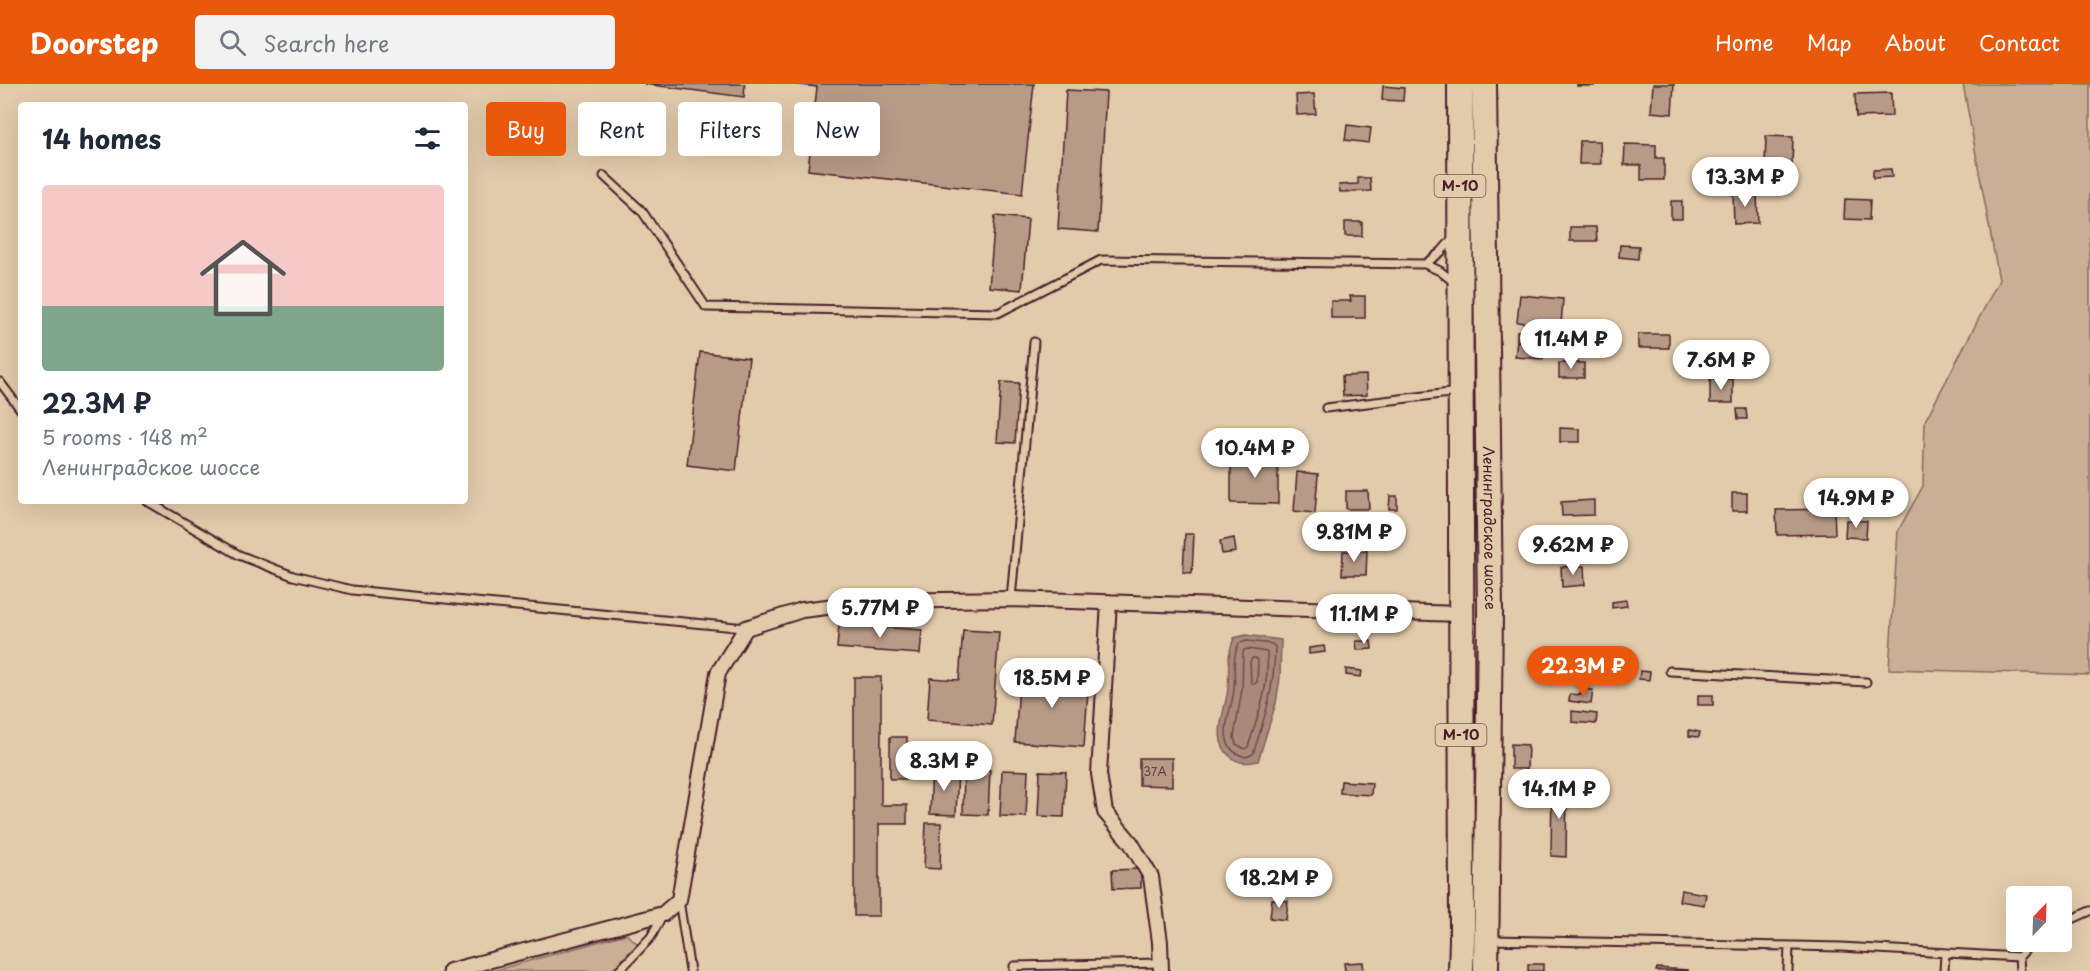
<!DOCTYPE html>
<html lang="en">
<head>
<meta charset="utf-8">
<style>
	:root { --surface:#fff; --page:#f2f2f3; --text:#1f2937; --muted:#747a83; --accent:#ea580c }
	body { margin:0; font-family:"Playpen Sans",sans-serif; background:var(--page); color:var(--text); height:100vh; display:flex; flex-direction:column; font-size:22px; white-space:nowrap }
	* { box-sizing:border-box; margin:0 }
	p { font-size:20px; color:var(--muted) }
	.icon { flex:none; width:33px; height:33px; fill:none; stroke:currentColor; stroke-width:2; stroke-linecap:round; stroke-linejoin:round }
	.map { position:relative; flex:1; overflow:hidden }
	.side { position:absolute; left:18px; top:18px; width:450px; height:402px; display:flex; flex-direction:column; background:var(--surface); border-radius:6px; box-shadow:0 6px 24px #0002 }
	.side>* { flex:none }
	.hud { position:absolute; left:486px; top:18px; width:570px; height:54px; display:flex; gap:12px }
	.needle { width:39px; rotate:23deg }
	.fabs { position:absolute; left:2006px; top:802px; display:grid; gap:12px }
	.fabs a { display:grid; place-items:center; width:66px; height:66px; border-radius:6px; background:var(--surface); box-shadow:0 6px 24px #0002; font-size:30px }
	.price { position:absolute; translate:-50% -51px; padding:0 14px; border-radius:21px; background:#fff; color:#222; font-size:20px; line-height:39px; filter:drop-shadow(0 2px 3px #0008) }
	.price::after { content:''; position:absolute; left:50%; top:36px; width:18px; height:14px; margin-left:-9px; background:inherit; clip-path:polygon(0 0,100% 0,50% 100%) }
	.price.current { background:var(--accent); color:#fff }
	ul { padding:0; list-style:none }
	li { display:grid; align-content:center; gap:12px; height:318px; padding:0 24px }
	li span { display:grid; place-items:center; height:186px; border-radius:6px; color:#555 }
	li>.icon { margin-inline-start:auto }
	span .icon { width:108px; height:108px; fill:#fffc; stroke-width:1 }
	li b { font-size:26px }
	h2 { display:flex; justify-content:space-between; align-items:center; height:72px; padding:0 24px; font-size:26px }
	.chip { padding:0 21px; border-radius:6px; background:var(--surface); box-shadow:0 6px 24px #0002; font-size:21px; line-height:54px }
	.chip.current { background:var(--accent); color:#fff }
	header { display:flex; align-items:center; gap:36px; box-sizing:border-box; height:84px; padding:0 30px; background:var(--accent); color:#fff }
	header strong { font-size:28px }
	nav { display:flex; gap:33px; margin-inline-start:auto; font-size:21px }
	.search { width:420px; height:54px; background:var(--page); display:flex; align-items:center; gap:15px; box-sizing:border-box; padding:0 21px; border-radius:6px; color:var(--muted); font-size:22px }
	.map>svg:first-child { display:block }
	.green { fill:#c9af96; stroke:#8a6760; stroke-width:1.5 }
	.water { fill:#a8897a; stroke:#825f5a; stroke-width:1.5 }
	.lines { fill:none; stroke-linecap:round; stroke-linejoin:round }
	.shore { stroke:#70494b; stroke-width:1.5 }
	.building { fill:#b89b87; stroke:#4a1f2b; stroke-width:1.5 }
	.lane-casing { stroke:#4a1f2b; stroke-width:11 }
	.street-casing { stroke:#4a1f2b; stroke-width:18 }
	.highway-casing { stroke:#4a1f2b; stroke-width:28 }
	.lane { stroke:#e2cbab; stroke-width:7 }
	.street { stroke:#e2cbab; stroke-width:14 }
	.highway { stroke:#e2cbab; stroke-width:24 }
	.labels { text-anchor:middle; stroke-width:6; stroke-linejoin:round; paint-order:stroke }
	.number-label { font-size:12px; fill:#663e42 }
	.shield { fill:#e2cbab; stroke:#785351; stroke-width:1.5 }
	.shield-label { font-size:14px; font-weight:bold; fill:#4a1f2b }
	.street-label { font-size:15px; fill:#4a1f2b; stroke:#e2cbab }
</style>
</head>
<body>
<header>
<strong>Doorstep</strong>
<div class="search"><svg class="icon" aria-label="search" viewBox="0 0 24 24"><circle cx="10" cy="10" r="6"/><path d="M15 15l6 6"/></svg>Search here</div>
<nav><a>Home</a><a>Map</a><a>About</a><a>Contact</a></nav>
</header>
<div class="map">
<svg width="2090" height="887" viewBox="0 0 2090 887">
	<rect width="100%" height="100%" fill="#e2cbab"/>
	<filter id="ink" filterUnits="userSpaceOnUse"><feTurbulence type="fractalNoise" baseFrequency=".0167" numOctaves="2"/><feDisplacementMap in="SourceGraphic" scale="12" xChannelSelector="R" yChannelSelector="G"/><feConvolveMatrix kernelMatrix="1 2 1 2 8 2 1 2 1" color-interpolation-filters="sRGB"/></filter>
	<g filter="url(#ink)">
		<!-- green -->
		<path class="green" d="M1963 0H2090V591L1889 585 1898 447 1923 402 1925 337 1999 196Z
			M626 850 638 860 611 887H493Z"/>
		<!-- water -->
		<path class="water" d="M1246 551 1281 556 1280 594 1276 619 1258 677C1248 679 1240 680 1232 674 1209 657 1226 627 1228 604 1230 585 1226 573 1234 554Z"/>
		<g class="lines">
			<!-- shore -->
			<path class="shore" d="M1247 557 1272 560 1275 563C1274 606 1266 630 1253 670L1246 673C1236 670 1229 666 1227 656 1223 640 1233 621 1234 605 1236 589 1231 574 1239 559Z
				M1248 565 1267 568C1270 601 1258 632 1248 663L1245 665 1236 660 1234 653 1242 605 1243 569 1244 566Z
				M1252 574H1256L1258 577 1257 598 1254 600 1251 598 1250 578Z"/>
		</g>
		<!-- building -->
		<path class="building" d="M644 0H745L744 13Z
			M792 0H1034L1022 110 808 86 817 3Z
			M1577 0H1594V2H1577Z
			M1653 0H1674L1672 30 1651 28Z
			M1383 2 1404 4 1403 17 1382 16Z
			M1066 6 1106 8 1098 148 1058 145Z
			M1891 9 1892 32 1856 33 1855 10Z
			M1314 10 1316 30 1297 31 1296 11Z
			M1347 41 1371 44 1369 59 1345 56Z
			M1766 52 1793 53 1792 81H1765Z
			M1580 57H1600L1601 80H1579Z
			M1625 60 1656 61V74H1664V96H1641V81H1624Z
			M1711 80 1713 101 1702 102 1700 81Z
			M1891 85 1892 93 1873 94V86Z
			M1358 94H1370L1371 107 1340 108 1339 101 1358 100Z
			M1733 109H1757L1758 139 1734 140Z
			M1845 115 1870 116 1869 136 1844 135Z
			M1671 117H1682V135H1671Z
			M995 132 1028 135 1022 206 989 203Z
			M1345 138H1362V152H1345Z
			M1570 143H1596L1597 157H1570Z
			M1620 161 1639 162 1638 175 1619 173Z
			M1520 211 1563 215 1561 242 1517 238Z
			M1350 212H1365V234H1331V217H1351Z
			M1517 247H1528L1527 257H1517Z
			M1638 250H1669V264H1638Z
			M1517 257 1544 258 1543 275 1515 273Z
			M700 268 749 274 736 387 687 381Z
			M1559 279H1584V294H1559Z
			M1366 291 1367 311 1343 312 1342 292Z
			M1710 295H1733V319H1710Z
			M1001 298 1019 299 1015 359 997 358Z
			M1737 325H1746L1747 335H1738Z
			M1560 344 1580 345V358H1560Z
			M1231 370H1278V420L1231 419Z
			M1297 388 1318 390 1315 429 1294 427Z
			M1346 407H1368L1369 425H1346Z
			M1732 409H1747V427H1732Z
			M1390 412H1397V425H1389Z
			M1594 416V431L1562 432 1561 418Z
			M1834 425 1835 450 1777 451 1776 426Z
			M1846 436 1867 437 1866 454 1845 453Z
			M1185 450H1194L1192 489 1183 488Z
			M1234 454 1236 468 1222 470 1220 457Z
			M1343 467H1367L1366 491H1342Z
			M1584 482 1585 501 1562 503 1561 483Z
			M1626 516 1627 522 1612 524V518Z
			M839 540 922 546 920 570 837 564Z
			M963 546 999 548 992 641 927 636 930 594 959 596Z
			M1356 557H1371L1372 565 1357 566Z
			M1324 562 1325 568 1309 570V564Z
			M1592 564V580H1573L1572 565Z
			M1614 569 1625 570 1624 578 1613 577Z
			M1346 585 1362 587 1361 593 1346 591Z
			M1640 587 1650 588 1649 596 1639 595Z
			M1020 588 1089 592 1084 663 1015 658Z
			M854 593H881V721H907V740H879V832H854Z
			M1581 605 1593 606 1591 620 1569 617 1570 610 1581 611Z
			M1698 611H1713V621H1698Z
			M1572 627 1597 630 1596 640 1572 638Z
			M1689 646 1700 648 1699 653 1689 652Z
			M890 653H907V695H890Z
			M1511 660 1528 661 1527 685H1511Z
			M1139 674H1172V702L1139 701Z
			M932 684 958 685 956 731 930 730Z
			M964 684 990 686 988 731 963 730Z
			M1002 686 1028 687 1026 733 1000 732Z
			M1040 687 1066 688 1064 733 1038 732Z
			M1341 697 1372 699 1371 711 1340 709Z
			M1552 700H1567L1566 773 1551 772Z
			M926 739H941L940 785 924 784Z
			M1141 785V804L1113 805 1112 786Z
			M1681 806 1706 810 1704 821 1679 817Z
			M1272 815 1288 817 1286 836 1270 834Z
			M1363 878 1364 887H1345L1344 879Z
			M1528 880H1543V887H1528Z
			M1657 884 1688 886V887H1656Z"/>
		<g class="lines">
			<!-- lane casing -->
			<g class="lane-casing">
				<path id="lane" d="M604 92 642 127 706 223 998 229 1101 176 1425 180 1440 187 1454 198
					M1425 180 1441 168 1454 153
					M0 298 21 326
					M1326 324 1458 308
					M147 417 239 471 293 492 352 506 746 544
					M1011 515 1034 258
					M1670 587 1866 598
					M679 816 690 887
					M2061 840 2090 827
					M1489 856 1841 863 2019 873 2032 858
					M2019 873 2020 887
					M619 887 651 853 663 830
					M1014 887V882L1161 879
					M1788 887 1789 862
					M1944 887 1945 869"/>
			</g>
			<!-- street casing -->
			<g class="street-casing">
				<path id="street" d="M1109 518 1099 690 1105 728 1131 759 1151 793 1160 858 1161 887
					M450 887 663 830 679 816 718 589 746 544 802 526 876 517 1011 515 1460 530"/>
			</g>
			<!-- highway casing -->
			<g class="highway-casing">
				<g id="highway">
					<path d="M1460 0 1462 855 1461 887"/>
					<path id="s1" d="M1484 0 1490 529 1486 887"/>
				</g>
			</g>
			<!-- lane -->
			<use href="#lane" class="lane"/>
			<!-- street -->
			<use href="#street" class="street"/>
			<!-- highway -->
			<use href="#highway" class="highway"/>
		</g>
	</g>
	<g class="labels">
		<!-- number labels -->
		<g class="number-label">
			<text x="1155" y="692">37А</text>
		</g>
		<!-- shield labels -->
		<g class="shield">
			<rect x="1434.5" y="91" width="51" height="22" rx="4.5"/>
			<rect x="1435.5" y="640" width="51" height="22" rx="4.5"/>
		</g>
		<g class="shield-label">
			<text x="1460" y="107">М-10</text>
			<text x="1461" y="656">М-10</text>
		</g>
		<!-- street labels -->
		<g class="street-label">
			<text dy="5" stroke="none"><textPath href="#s1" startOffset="444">Ленинградское шоссе</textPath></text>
		</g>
	</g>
</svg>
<div class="fabs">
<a><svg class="needle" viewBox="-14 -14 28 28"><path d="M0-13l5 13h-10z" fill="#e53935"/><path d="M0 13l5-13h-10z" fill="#747a83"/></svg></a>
</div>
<b class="price" style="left:1745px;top:124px">13.3M ₽</b>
<b class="price" style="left:1571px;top:286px">11.4M ₽</b>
<b class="price" style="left:1721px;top:307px">7.6M ₽</b>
<b class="price" style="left:1255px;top:395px">10.4M ₽</b>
<b class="price" style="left:1856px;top:445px">14.9M ₽</b>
<b class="price" style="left:1354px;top:479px">9.81M ₽</b>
<b class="price" style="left:1573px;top:492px">9.62M ₽</b>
<b class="price" style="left:880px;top:555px">5.77M ₽</b>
<b class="price" style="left:1364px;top:561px">11.1M ₽</b>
<b class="price current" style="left:1583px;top:613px">22.3M ₽</b>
<b class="price" style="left:1052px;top:625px">18.5M ₽</b>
<b class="price" style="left:944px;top:708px">8.3M ₽</b>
<b class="price" style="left:1559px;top:736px">14.1M ₽</b>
<b class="price" style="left:1279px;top:825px">18.2M ₽</b>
<div class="hud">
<a class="chip current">Buy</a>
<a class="chip">Rent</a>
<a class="chip">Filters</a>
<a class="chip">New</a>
</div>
<section class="side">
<h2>14 homes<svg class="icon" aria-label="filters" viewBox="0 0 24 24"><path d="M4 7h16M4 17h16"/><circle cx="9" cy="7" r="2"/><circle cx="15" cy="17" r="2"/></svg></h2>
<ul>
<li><span style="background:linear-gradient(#f6c9c9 65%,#7fa58c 0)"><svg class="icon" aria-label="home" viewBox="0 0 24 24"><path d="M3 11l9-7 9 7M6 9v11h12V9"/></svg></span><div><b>22.3M ₽</b><p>5 rooms · 148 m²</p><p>Ленинградское шоссе</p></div></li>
</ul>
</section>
</div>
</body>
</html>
